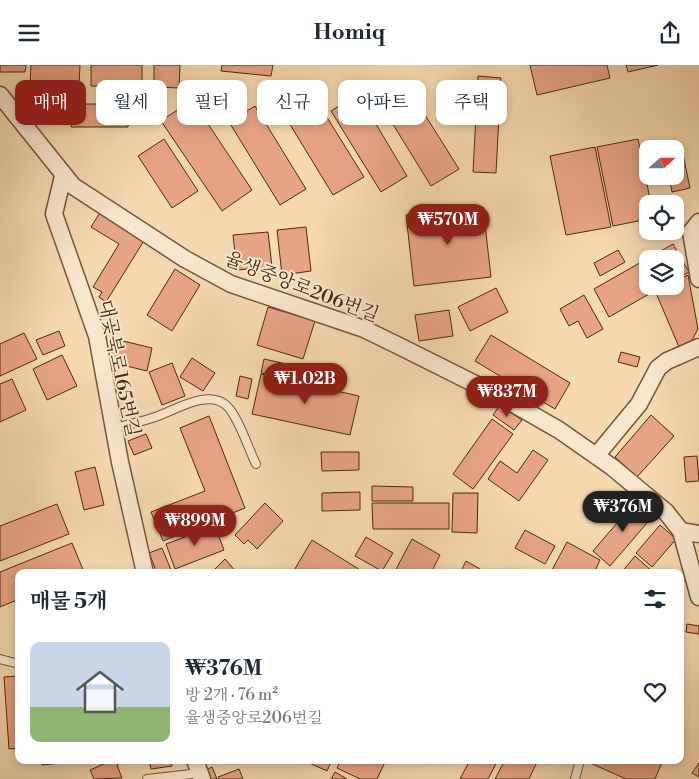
<!DOCTYPE html>
<html lang="ko">
<head>
<meta charset="utf-8">
<style>
	:root { --surface:#fff; --page:#f2f2f3; --text:#1f2937; --muted:#747a83; --accent:#8f2418 }
	body { margin:0; font-family:"Libre Bodoni","Noto Serif KR",serif; background:var(--page); color:var(--text); height:100vh; display:flex; flex-direction:column; font-size:19px; white-space:nowrap }
	* { box-sizing:border-box; margin:0 }
	p { font-size:16px; color:var(--muted) }
	.icon { flex:none; width:28px; height:28px; fill:none; stroke:currentColor; stroke-width:2; stroke-linecap:round; stroke-linejoin:round }
	.map { position:relative; flex:1; overflow:hidden }
	.panel { position:absolute; left:15px; top:504px; width:669px; height:195px; display:flex; flex-direction:column; background:var(--surface); border-radius:10px; box-shadow:0 2px 8px #0003 }
	.panel>* { flex:none }
	.guide { position:absolute; left:15px; top:15px; width:670px; height:45px; display:flex; gap:10px }
	.needle { width:32px; rotate:69deg }
	.tools { position:absolute; left:639px; top:75px; display:grid; gap:10px }
	.tools a { display:grid; place-items:center; width:45px; height:45px; border-radius:10px; background:var(--surface); box-shadow:0 2px 8px #0003; font-size:25px }
	.price { position:absolute; translate:-50% -42px; padding:0 11px; border-radius:18px; background:var(--accent); color:#fff; font-size:16px; line-height:32px; filter:drop-shadow(0 1px 2px #0008) }
	.price::after { content:''; position:absolute; left:50%; top:30px; width:15px; height:11px; margin-left:-8px; background:inherit; clip-path:polygon(0 0,100% 0,50% 100%) }
	.price.current { background:#222; color:#fff }
	ul { padding:0; list-style:none }
	li { display:flex; align-items:center; gap:15px; height:125px; padding:0 15px }
	li span { display:grid; place-items:center; flex:none; width:140px; height:100px; border-radius:10px; color:#555 }
	li>.icon { margin-inline-start:auto }
	span .icon { width:60px; height:60px; fill:#fffc; stroke-width:1 }
	li b { font-size:21px }
	h2 { display:flex; justify-content:space-between; align-items:center; height:60px; padding:0 15px; font-size:21px }
	.pill { padding:0 18px; border-radius:10px; background:var(--surface); box-shadow:0 2px 8px #0003; font-size:18px; line-height:45px }
	.pill.current { background:var(--accent); color:#fff }
	header { display:flex; justify-content:space-between; align-items:center; height:65px; padding:0 15px; background:var(--surface); font-size:22px; font-weight:700 }
	.map>svg:first-child { display:block }
	.building { fill:#e8a586; stroke:#492a11 }
	.lines { fill:none; stroke-linecap:round; stroke-linejoin:round }
	.service-casing { stroke:#745639; stroke-width:10 }
	.minor-casing { stroke:#745639; stroke-width:19 }
	.service { stroke:#f9e6cc; stroke-width:8 }
	.minor { stroke:#f9e6cc; stroke-width:16 }
	.labels { text-anchor:middle; stroke-width:4; stroke-linejoin:round; paint-order:stroke }
	.street-label { font-size:19px; fill:#492a11; stroke:#f9e6cc }
</style>
</head>
<body>
<header><svg class="icon" aria-label="menu" viewBox="0 0 24 24"><path d="M4 6h16M4 12h16M4 18h16"/></svg>Homiq<svg class="icon" aria-label="share" viewBox="0 0 24 24"><path d="M12 15V3M7 8l5-5 5 5M5 13v7h14v-7"/></svg></header>
<div class="map">
<svg width="699" height="714" viewBox="0 0 699 714">
	<rect width="100%" height="100%" fill="#f6d9b1"/>
	<filter id="stains"><feTurbulence type="fractalNoise" baseFrequency=".004" numOctaves="4"/><feColorMatrix values="0 0 0 0 .2 0 0 0 0 .09 0 0 0 0 .02 0 0 0 .5 -.17"/></filter>
	<radialGradient id="worn" r=".72"><stop offset=".6" stop-color="#630" stop-opacity="0"/><stop offset="1" stop-color="#630" stop-opacity=".3"/></radialGradient>
	<!-- building -->
	<path class="building" d="M0 0H26L25 7H0Z
		M31 0H80L79 20 30 18Z
		M91 0H142V21H91Z
		M154 0H180L179 23 154 22Z
		M222 0H273L271 11 221 6Z
		M530 0H607L610 13 537 30Z
		M626 0H658L628 7Z
		M478 11 501 13 496 108 473 107Z
		M405 18 459 104 431 121 378 35Z
		M310 25 364 112 333 130 280 43Z
		M358 29 407 111 381 127 331 46Z
		M192 35 252 125 222 146 161 56Z
		M71 39H128V62H71Z
		M255 41 306 124 280 140 229 57Z
		M164 74 198 126 172 143 138 91Z
		M638 74 651 139H648V154L613 161 597 82Z
		M681 80 690 123 672 127 669 111H675V84H664Z
		M595 82 611 162 566 170 550 91Z
		M483 142 491 212 414 221 406 150Z
		M101 146 145 174 106 237 99 232 102 227 93 222 119 179 91 162Z
		M306 162 311 206 282 210 277 165Z
		M268 167 272 202 237 205 233 170Z
		M673 179 689 207 675 215V194H648V221H663L609 252 594 224Z
		M618 185 625 197 600 211 594 198Z
		M175 204 200 220 172 266 147 250Z
		M688 210 698 264 691 277 679 282 656 228 668 221H675V217Z
		M496 223 508 247 470 266 458 242Z
		M584 230 603 264 587 273 578 256 569 261 560 244Z
		M268 242 315 256 303 294 257 280Z
		M449 245 453 271 419 276 415 250Z
		M59 266 65 281 43 290 36 275Z
		M24 268 37 294 0 311V279Z
		M491 270 570 318 555 344 475 296Z
		M115 274 152 283 147 306 110 297Z
		M621 287 640 292 637 302 618 297Z
		M62 290 77 321 47 335 33 304Z
		M192 293 215 308 203 326 180 312Z
		M264 294 344 312 341 326 261 308Z
		M172 298 185 331 162 340 149 307Z
		M261 309 359 331 350 370 252 349Z
		M240 311 252 314 248 334 236 331Z
		M12 314 26 345 0 357V319Z
		M500 340 522 355 514 365 493 350Z
		M651 350 674 371 637 412 615 392Z
		M209 351 245 443 163 476 151 447 205 426 180 363Z
		M492 354 513 369 473 424 453 409Z
		M146 369 152 383 134 390 128 376Z
		M533 385 548 395 519 436 488 414 500 396 517 408Z
		M321 387H359V405L322 406Z
		M697 391 699 416 686 417 684 392Z
		M95 402 104 440 84 445 75 407Z
		M372 421 413 422V436H372Z
		M360 427V445L322 446V428Z
		M453 428H478L477 468 452 467Z
		M636 436 653 451 610 501 593 486Z
		M265 438 283 456 257 484 248 475 244 479 235 470Z
		M372 438H449V464H373Z
		M57 439 69 469 0 496V461Z
		M660 460 676 474 652 502 636 488Z
		M215 461 224 485 175 504 166 479Z
		M525 465 555 481 545 499 515 483Z
		M366 472 393 488 382 506 355 491Z
		M412 474 440 490 431 508H394Z
		M312 475 365 508 293 507Z
		M567 477 600 495 594 508H556L552 505Z
		M72 478 84 507 19 508V534L0 542V507Z
		M162 483 171 505 157 508 149 488Z
		M635 491 654 508H621Z
		M225 494 237 508H211Z
		M466 496 487 508H460Z
		M687 559 699 561V569L686 567Z
		M19 611V683L9 684 4 612Z
		M42 695H62V698L42 700Z
		M113 695H125L117 700 122 713 94 714 90 705Z
		M149 695H171L172 701 151 704Z
		M303 695H332L327 706Z
		M341 695H386L377 714H360L337 703Z
		M470 695H498L488 714H460Z
		M505 695H538L529 714H495Z
		M589 695H663L655 714H626L588 697Z
		M699 698V712L692 708Z
		M212 702 217 714H207L204 706Z
		M239 704 243 714H219L218 712Z
		M335 707 347 714H331Z"/>
	<g class="lines">
		<!-- service casing -->
		<g class="service-casing">
			<path id="service" d="M114 363C127 360 141 357 155 352 174 346 208 323 227 341 239 353 248 383 256 399
				M0 594 19 599
				M147 714 200 708
				M575 714 580 695"/>
		</g>
		<!-- minor casing -->
		<g class="minor-casing">
			<path id="minor" d="M0 30 73 121 185 194 231 219 364 264 397 280 505 334 559 365 612 402 666 447 681 466 699 532
				M63 111 54 149 97 271 120 397 145 508
				M699 157 691 167 699 214
				M596 391 639 339 658 303 667 296 699 282
				M681 466 699 469
				M195 695 202 714"/>
		</g>
		<!-- service -->
		<use href="#service" class="service"/>
		<!-- minor -->
		<use href="#minor" class="minor"/>
	</g>
	<g class="labels">
		<!-- street labels -->
		<g class="street-label">
			<text transform="translate(302 221) rotate(21)" y="7">율생중앙로206번길</text>
			<text transform="translate(120 303) rotate(78)" y="7">대곶북로165번길</text>
		</g>
	</g>
	<rect width="100%" height="100%" filter="url(#stains)"/>
	<rect width="100%" height="100%" fill="url(#worn)"/>
</svg>
<div class="tools">
<a><svg class="needle" viewBox="-14 -14 28 28"><path d="M0-13l5 13h-10z" fill="#e53935"/><path d="M0 13l5-13h-10z" fill="#747a83"/></svg></a>
<a><svg class="icon" aria-label="locate" viewBox="0 0 24 24"><circle cx="12" cy="12" r="6"/><path d="M12 2v4M12 18v4M2 12h4M18 12h4"/></svg></a>
<a><svg class="icon" aria-label="layers" viewBox="0 0 24 24"><path d="M12 4l9 5-9 5-9-5zM3 14l9 5 9-5"/></svg></a>
</div>
<b class="price" style="left:448px;top:181px">₩570M</b>
<b class="price" style="left:305px;top:340px">₩1.02B</b>
<b class="price" style="left:507px;top:353px">₩837M</b>
<b class="price current" style="left:623px;top:468px">₩376M</b>
<b class="price" style="left:195px;top:482px">₩899M</b>
<div class="guide">
<a class="pill current">매매</a>
<a class="pill">월세</a>
<a class="pill">필터</a>
<a class="pill">신규</a>
<a class="pill">아파트</a>
<a class="pill">주택</a>
</div>
<section class="panel">
<h2>매물 5개<svg class="icon" aria-label="filters" viewBox="0 0 24 24"><path d="M4 7h16M4 17h16"/><circle cx="9" cy="7" r="2"/><circle cx="15" cy="17" r="2"/></svg></h2>
<ul>
<li><span style="background:linear-gradient(#c9d6e8 65%,#8fb573 0)"><svg class="icon" aria-label="home" viewBox="0 0 24 24"><path d="M3 11l9-7 9 7M6 9v11h12V9"/></svg></span><div><b>₩376M</b><p>방 2개 · 76 m²</p><p>율생중앙로206번길</p></div><svg class="icon" aria-label="heart" viewBox="0 0 24 24"><path d="M12 20l-8-8c-3-5 5-10 8-4 3-6 11-1 8 4z"/></svg></li>
</ul>
</section>
</div>
</body>
</html>
